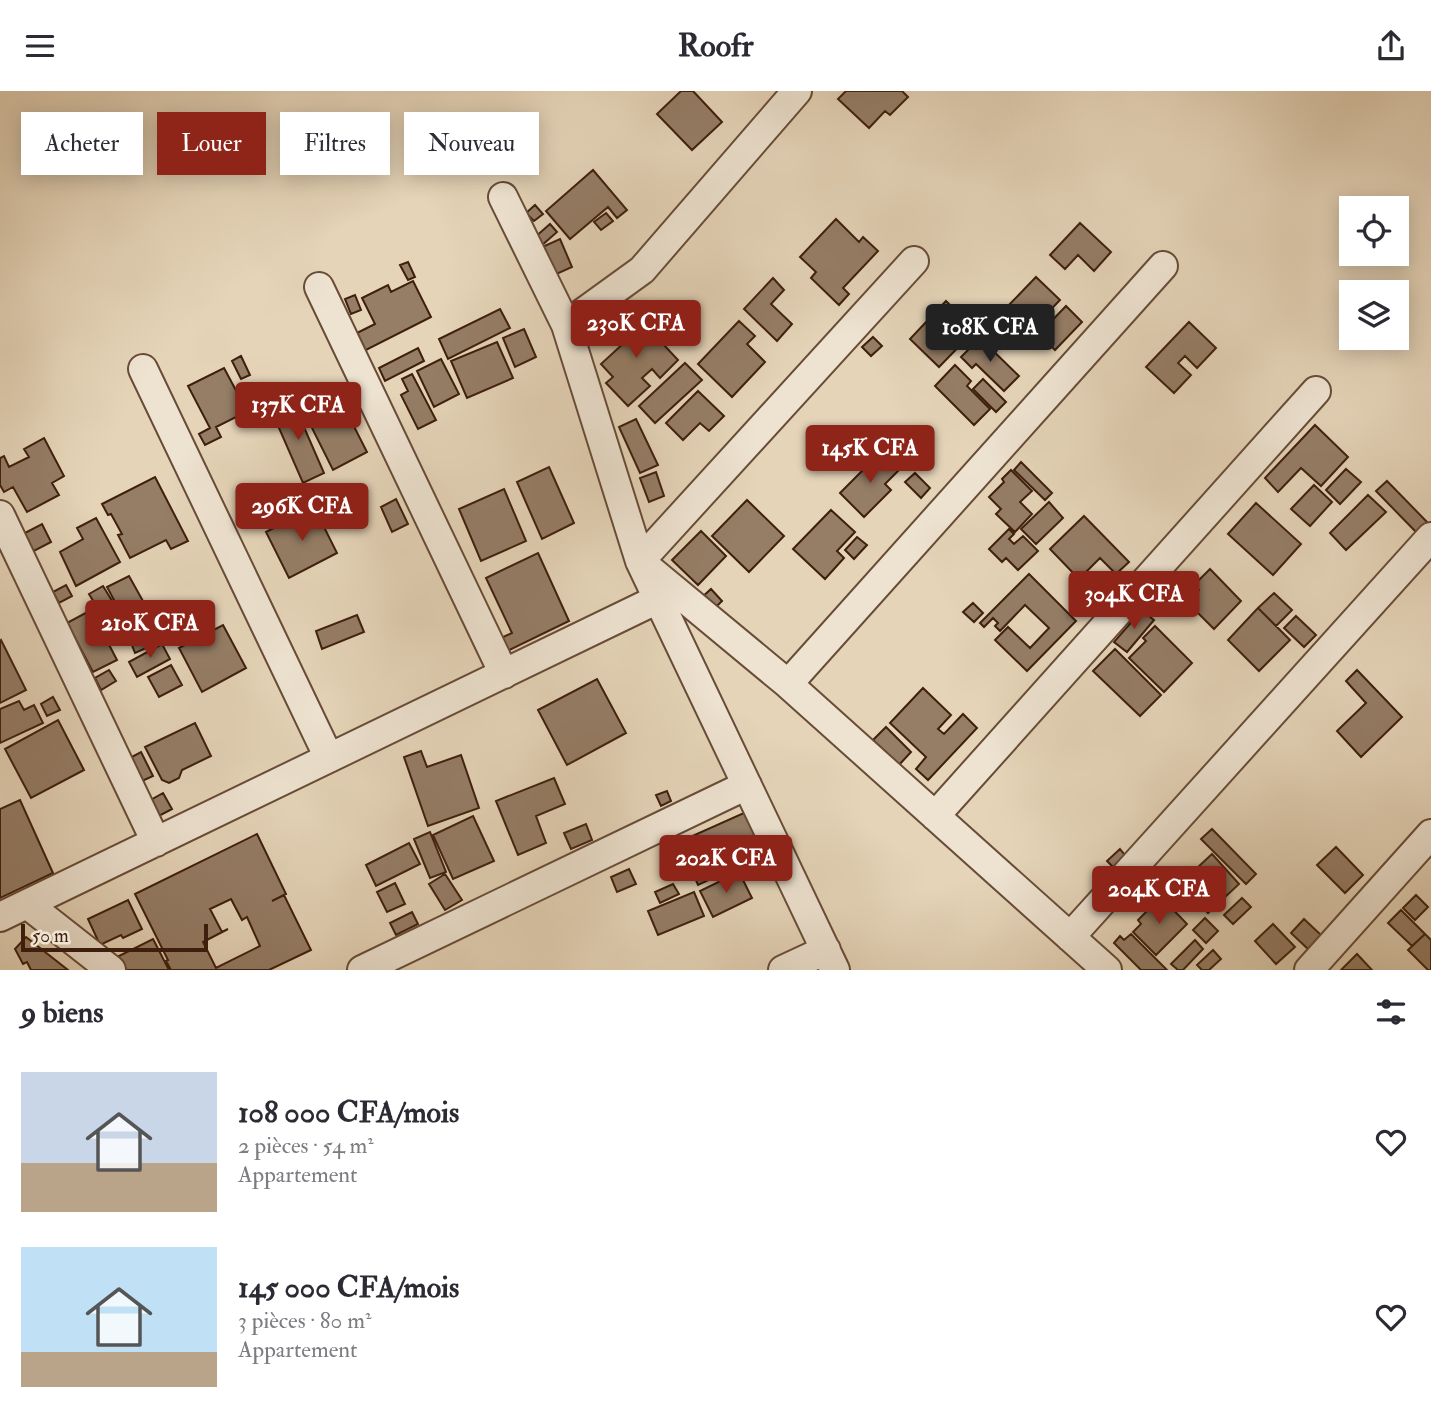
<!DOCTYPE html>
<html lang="fr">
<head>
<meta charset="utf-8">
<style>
	:root { --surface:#fff; --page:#f2f2f3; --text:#2b2b33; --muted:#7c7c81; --accent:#8f2418 }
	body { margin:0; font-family:"IM FELL Double Pica",serif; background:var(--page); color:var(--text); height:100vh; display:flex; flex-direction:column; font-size:26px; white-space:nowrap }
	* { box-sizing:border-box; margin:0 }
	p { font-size:23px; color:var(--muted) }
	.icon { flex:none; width:38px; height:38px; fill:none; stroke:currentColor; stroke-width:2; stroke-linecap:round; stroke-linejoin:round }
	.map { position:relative; height:879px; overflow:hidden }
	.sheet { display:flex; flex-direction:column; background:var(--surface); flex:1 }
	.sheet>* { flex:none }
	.hud { position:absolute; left:21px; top:21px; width:700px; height:63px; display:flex; gap:14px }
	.tools { position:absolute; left:1339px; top:105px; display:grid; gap:14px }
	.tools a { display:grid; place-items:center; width:70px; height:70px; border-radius:0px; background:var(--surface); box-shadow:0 4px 18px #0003; font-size:35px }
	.scale { position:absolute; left:21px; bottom:18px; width:187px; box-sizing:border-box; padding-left:7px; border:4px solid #3e1f0d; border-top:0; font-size:19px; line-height:24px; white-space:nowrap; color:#3e1f0d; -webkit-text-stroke:5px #eee3d1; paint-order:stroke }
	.price { position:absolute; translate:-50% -60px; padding:0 16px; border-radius:7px; background:var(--accent); color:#fff; font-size:23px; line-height:46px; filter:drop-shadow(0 2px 4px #0008) }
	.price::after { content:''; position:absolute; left:50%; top:42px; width:21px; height:16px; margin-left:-10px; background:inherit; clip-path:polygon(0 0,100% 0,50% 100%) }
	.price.current { background:#222; color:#fff }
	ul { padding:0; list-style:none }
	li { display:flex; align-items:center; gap:21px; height:175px; padding:0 21px }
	li span { display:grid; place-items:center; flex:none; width:196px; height:140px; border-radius:0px; color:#555 }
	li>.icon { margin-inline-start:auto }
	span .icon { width:84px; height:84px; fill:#fffc; stroke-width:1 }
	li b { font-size:30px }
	h2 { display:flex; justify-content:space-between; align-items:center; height:84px; padding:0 21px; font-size:30px }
	.chip { padding:0 24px; border-radius:0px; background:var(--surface); box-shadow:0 4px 18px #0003; font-size:24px; line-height:63px }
	.chip.current { background:var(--accent); color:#fff }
	header { display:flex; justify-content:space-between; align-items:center; height:91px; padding:0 21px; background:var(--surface); font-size:32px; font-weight:800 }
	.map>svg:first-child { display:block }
	.building { fill:#957d66; stroke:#3e1f0d; stroke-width:2; fill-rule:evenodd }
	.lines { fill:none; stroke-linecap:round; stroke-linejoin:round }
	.minor-casing { stroke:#684c38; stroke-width:32 }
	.minor { stroke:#eee3d1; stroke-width:28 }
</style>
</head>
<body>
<header><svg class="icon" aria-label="menu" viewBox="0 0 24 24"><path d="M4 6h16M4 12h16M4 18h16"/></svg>Roofr<svg class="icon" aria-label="share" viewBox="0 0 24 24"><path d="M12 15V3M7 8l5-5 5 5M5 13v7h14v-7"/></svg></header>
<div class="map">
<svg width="1431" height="879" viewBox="0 0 1431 879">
	<rect width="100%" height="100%" fill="#e5d4b8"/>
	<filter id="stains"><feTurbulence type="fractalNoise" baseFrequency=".00286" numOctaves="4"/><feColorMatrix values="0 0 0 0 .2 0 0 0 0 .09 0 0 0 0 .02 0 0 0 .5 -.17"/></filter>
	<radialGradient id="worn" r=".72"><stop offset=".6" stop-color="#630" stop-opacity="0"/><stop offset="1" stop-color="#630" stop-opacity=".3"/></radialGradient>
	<!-- building -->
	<path class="building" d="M681 0H693L722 31 692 59 657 23Z
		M846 0H902L908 6 890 24 885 20 869 37 838 8Z
		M593 79 627 119 617 127 608 116 570 148 546 120Z
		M535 114 543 123 534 130 526 122Z
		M606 122 613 130 601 139 594 131Z
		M836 128 859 151 863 146 878 160 843 197 849 203 839 214 811 187 816 181 800 166Z
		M1080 132 1111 161 1094 180 1078 164 1065 178 1050 164Z
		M550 133 557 141 541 155 534 147Z
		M560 148 572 176 552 185 540 157Z
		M408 171 415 186 408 189 400 174Z
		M1036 186 1060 209 1031 239 1007 216Z
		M773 187 784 199 771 213 792 233 777 250 744 218Z
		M413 190 431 226 364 260 355 243 375 233 362 207 388 194 391 201Z
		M355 204 361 219 351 223 345 208Z
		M946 210 975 239 939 276 910 248Z
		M1066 215 1082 231 1055 259 1039 243Z
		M500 218 510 237 448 268 439 248Z
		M634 222 678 269 660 287 652 278 642 287 650 295 628 315 606 292 613 286 601 273 625 251 615 240Z
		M739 230 755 245 747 253 765 271 732 306 698 273Z
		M1189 231 1216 257 1197 277 1185 265 1178 272 1191 284 1174 302 1146 276Z
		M524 238 536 266 515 276 503 247Z
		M873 246 882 255 871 265 862 256Z
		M980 247 1019 285 1004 300 976 273 972 277 961 266Z
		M497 251 513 287 467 307 451 270Z
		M418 257 424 270 385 290 379 277Z
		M241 265 250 284 241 288 232 270Z
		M441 268 459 303 434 316 417 280Z
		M685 272 702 289 655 332 639 315Z
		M955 274 971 290 967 295 990 318 974 334 935 295Z
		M224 277 239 305 251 298 260 314 216 336 221 346 205 354 199 343 210 337 188 295Z
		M412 283 436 329 418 338 401 304 408 300 402 288Z
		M983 288 1006 311 996 321 973 298Z
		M698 300 724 325 709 340 700 332 683 349 666 332Z
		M338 304 367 361 333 379 304 321Z
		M293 311 324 382 303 392 272 321Z
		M636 328 658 374 640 382 619 336Z
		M1315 334 1348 366 1321 395 1301 377 1278 401 1265 387Z
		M44 347 64 385 52 392 59 404 27 421 13 396 4 401 0 394V367L4 365 9 376 29 366 24 358Z
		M881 361 899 379 885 393 891 399 864 426 840 402Z
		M1021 371 1052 402 1045 409 1014 379Z
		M549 376 574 432 542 448 517 391Z
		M1346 378 1361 391 1340 413 1326 399Z
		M1011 379 1032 400 1020 411 1032 423 1015 441 996 423 1001 418 989 406 1004 391 1002 388Z
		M656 381 664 405 649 411 640 387Z
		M915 382 930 397 921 407 905 391Z
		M155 386 188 450 171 458 166 449 130 467 118 444 122 443 111 423 108 424 102 413Z
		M1387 390 1429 433 1418 443 1376 400Z
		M1314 394 1332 411 1310 435 1291 418Z
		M504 398 526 450 481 470 459 418Z
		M1368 404 1386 421 1346 459 1330 442Z
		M396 408 408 433 392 441 381 416Z
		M747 409 784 445 749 481 712 445Z
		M1049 411 1063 427 1036 453 1021 438Z
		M1256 412 1301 453 1273 484 1228 443Z
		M314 416 337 462 289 487 266 441Z
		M831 419 855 441 837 460 844 467 825 488 793 458Z
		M1084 425 1129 471 1116 483 1100 467 1079 488 1050 458Z
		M96 427 120 471 76 495 60 461 83 448 77 437Z
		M42 433 51 451 32 461 23 443Z
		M1009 438 1014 443 1009 448 1014 453 1023 445 1038 460 1018 479 1006 467 1002 471 989 458Z
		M701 440 726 465 698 494 672 469Z
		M857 446 867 454 854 468 845 459Z
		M538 462 569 530 507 560 501 547 512 542 486 487Z
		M1210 478 1241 510 1214 538 1187 511 1199 499 1194 494Z
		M1029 483 1076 530 1027 580 995 549 1008 536 1030 557 1049 537 1025 514 1000 540 995 535 998 532 993 527 984 536 980 532Z
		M129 485 143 510 121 522 107 496Z
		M66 494 72 505 59 512 53 501Z
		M103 495 117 518 103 526 89 503Z
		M711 498 722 510 712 520 701 507Z
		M1274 502 1292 519 1276 535 1258 517Z
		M142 512 149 526 115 543 109 529Z
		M973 512 983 522 974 531 963 521Z
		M1258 517 1290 549 1259 580 1228 549Z
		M91 519 117 569 93 581 67 532Z
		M1142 519 1154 529 1127 561 1114 551Z
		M357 524 364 541 322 558 316 540Z
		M1296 525 1316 544 1304 556 1284 537Z
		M154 532 162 550 135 562 128 544Z
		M223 534 246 577 202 601 179 557Z
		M1155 535 1192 572 1164 601 1129 567 1146 550 1143 547Z
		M1 549 26 599 0 612V550Z
		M162 553 170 568 137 586 129 571Z
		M1115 558 1161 604 1140 625 1093 580Z
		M171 574 182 594 159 606 148 586Z
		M109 579 116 590 101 599 95 587Z
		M1357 579 1402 626 1361 666 1337 640 1366 612 1346 590Z
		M597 588 626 642 567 674 538 619Z
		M923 597 951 624 938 638 944 643 963 623 977 637 928 689 916 678 926 666 890 632Z
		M53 606 60 619 47 625 41 613Z
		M19 610 24 619 34 614 43 632 0 652V618Z
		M58 629 84 679 31 707 5 658Z
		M195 632 211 665 182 679 179 687 169 692 162 689 145 656Z
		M886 636 911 661 899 674 873 649Z
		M421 660 427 676 461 664 479 717 428 735 404 666Z
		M141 661 153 685 140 691 128 668Z
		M554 687 565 713 536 725 546 752 518 764 496 710Z
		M667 700 671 710 661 715 656 704Z
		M163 702 172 718 157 726 149 710Z
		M20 709 53 782 0 807V718Z
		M746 721 765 763 698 794 692 780 678 786 673 773 686 767 679 751Z
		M473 725 494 770 453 788 433 744Z
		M586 733 592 749 571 758 564 742Z
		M1212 738 1256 783 1246 793 1201 748Z
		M430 741 446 781 430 787 414 748Z
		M257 743 286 803 272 810 284 804 311 859 269 879H171L166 870 168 869 135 803ZM231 808 242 829 247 826 260 855 216 877 203 851 228 838 222 841 210 818Z
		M409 752 420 773 376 795 366 774Z
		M1336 756 1363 784 1345 802 1317 774Z
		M1120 758 1128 768 1116 779 1107 770Z
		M1212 763 1239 793 1208 822 1180 793Z
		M629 778 636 793 617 801 611 786Z
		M739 781 752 807 713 826 700 800Z
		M445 783 462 809 445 819 429 793Z
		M1167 785 1181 799 1168 812 1154 798Z
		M395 792 405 813 387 821 377 801Z
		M673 793 679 803 660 812 655 801Z
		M694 801 704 825 658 844 648 820Z
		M1416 804 1428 816 1415 829 1403 817Z
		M1161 806 1187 833 1156 864 1133 841 1141 833 1138 829Z
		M1242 807 1251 816 1233 833 1224 824Z
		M128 809 142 838 123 847 121 844 100 854 88 828Z
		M1401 819 1425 843 1412 855 1388 832Z
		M412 821 418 833 396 844 390 832Z
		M1205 827 1218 840 1206 852 1193 839Z
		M1304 828 1322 845 1309 859 1291 842Z
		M1273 833 1295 856 1276 873 1255 850Z
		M1131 843 1167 879H1141L1114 852 1120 845 1124 849Z
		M1425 843 1431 849V879H1428L1408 859Z
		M26 846 68 879H31L27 871 23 873 15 858Z
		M153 848 169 879H127L113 868Z
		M1195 849 1203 858 1183 879H1178L1171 873Z
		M1213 859 1221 868 1209 879H1202L1197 874Z
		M1357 863 1372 879H1341Z"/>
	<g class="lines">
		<!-- minor casing -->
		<g class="minor-casing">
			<path id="minor" d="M503 106 566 234 640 470 835 879
				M319 196 504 583
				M566 234 642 179 797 0
				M143 278 329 667
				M0 424 156 751
				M640 470 914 170
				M648 477 788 593 1107 879
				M788 593 1163 175
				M935 725 1316 300
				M27 813 111 879
				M0 826 658 508
				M1070 846 1431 446
				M362 879 747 694
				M783 879 826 859
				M1309 879 1431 743"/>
		</g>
		<!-- minor -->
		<use href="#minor" class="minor"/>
	</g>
	<rect width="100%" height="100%" filter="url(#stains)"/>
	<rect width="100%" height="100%" fill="url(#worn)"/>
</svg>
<div class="tools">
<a><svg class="icon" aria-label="locate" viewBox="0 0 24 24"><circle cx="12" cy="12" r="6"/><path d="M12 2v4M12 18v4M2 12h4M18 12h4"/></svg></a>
<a><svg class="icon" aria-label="layers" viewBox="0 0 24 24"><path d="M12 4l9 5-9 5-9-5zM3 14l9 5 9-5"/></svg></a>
</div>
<div class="scale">50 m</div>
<b class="price" style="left:636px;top:269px">230K CFA</b>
<b class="price current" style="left:990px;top:273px">108K CFA</b>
<b class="price" style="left:298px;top:351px">137K CFA</b>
<b class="price" style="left:870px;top:394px">145K CFA</b>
<b class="price" style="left:302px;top:452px">296K CFA</b>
<b class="price" style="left:1134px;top:540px">304K CFA</b>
<b class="price" style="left:150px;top:569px">210K CFA</b>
<b class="price" style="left:726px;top:804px">202K CFA</b>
<b class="price" style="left:1159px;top:835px">204K CFA</b>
<div class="hud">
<a class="chip">Acheter</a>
<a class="chip current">Louer</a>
<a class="chip">Filtres</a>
<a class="chip">Nouveau</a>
</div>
</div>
<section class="sheet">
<h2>9 biens<svg class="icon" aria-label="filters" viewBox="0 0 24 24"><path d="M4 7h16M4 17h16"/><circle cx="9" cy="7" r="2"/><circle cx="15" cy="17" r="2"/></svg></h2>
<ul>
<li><span style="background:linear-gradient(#c9d6e8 65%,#b9a48a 0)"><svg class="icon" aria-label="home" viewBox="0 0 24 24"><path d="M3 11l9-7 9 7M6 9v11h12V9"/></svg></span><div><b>108 000 CFA/mois</b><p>2 pièces · 54 m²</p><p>Appartement</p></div><svg class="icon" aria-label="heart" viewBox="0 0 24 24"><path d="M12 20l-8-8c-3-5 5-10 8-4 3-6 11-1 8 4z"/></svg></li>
<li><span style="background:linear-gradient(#bfe0f5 75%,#b9a48a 0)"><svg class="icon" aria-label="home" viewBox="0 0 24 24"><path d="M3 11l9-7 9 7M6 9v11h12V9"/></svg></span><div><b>145 000 CFA/mois</b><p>3 pièces · 80 m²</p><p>Appartement</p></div><svg class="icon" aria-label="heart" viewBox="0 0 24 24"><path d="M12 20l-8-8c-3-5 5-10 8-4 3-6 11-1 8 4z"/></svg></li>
</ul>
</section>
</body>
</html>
